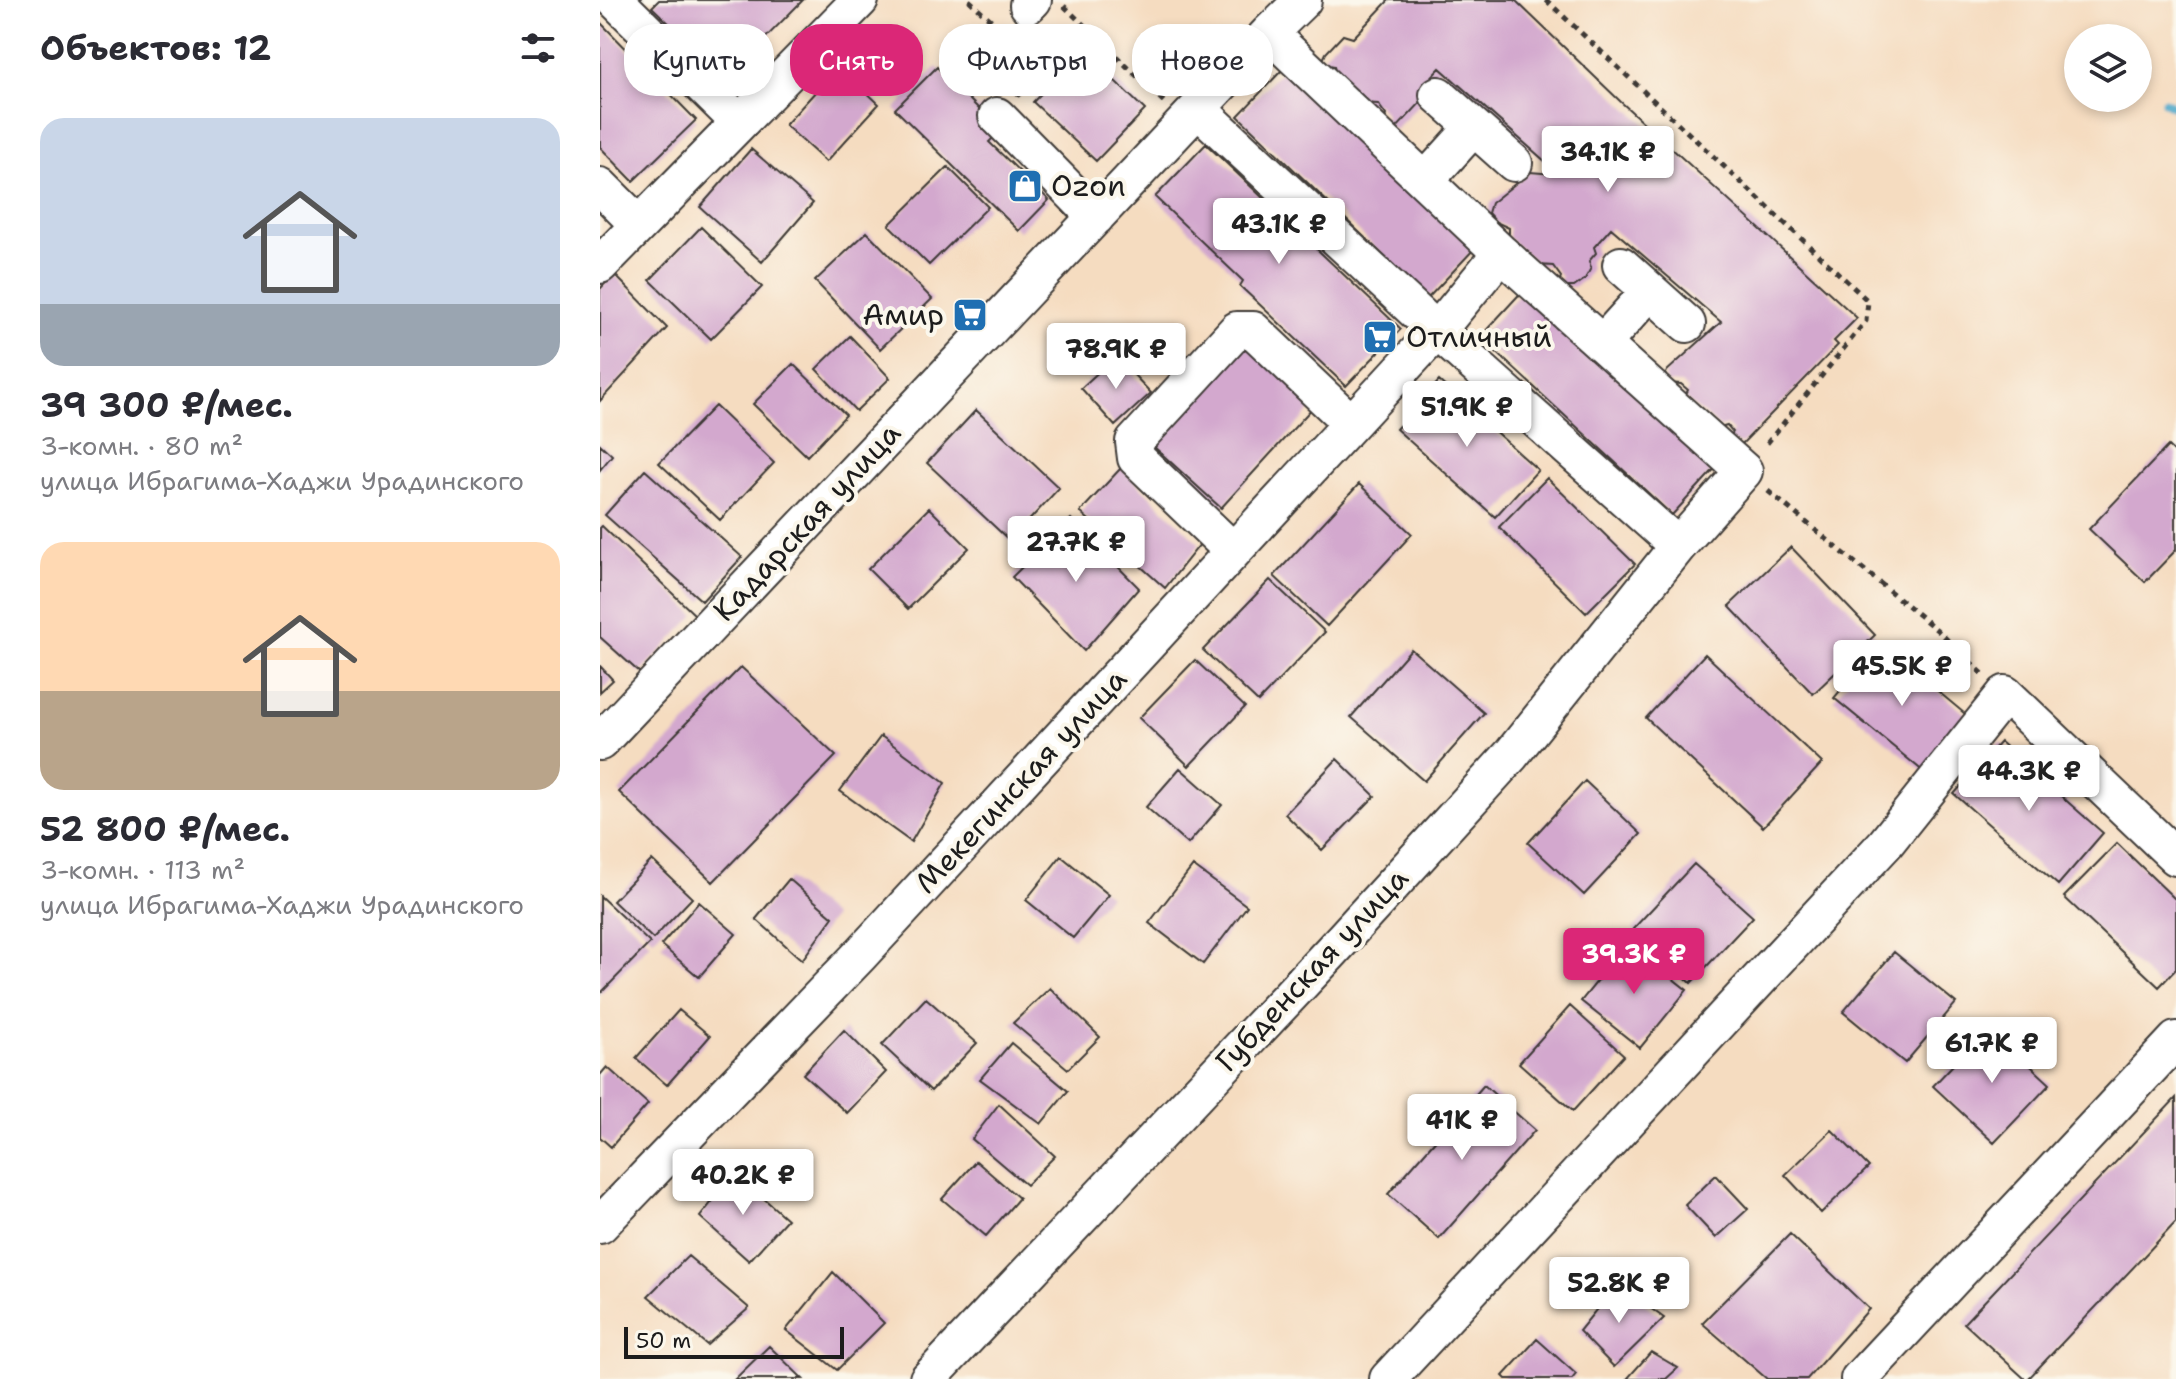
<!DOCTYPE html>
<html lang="ru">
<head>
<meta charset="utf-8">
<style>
	:root { --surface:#fff; --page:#f7f7f7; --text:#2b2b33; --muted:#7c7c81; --accent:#db2777 }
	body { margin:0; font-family:"Shantell Sans",sans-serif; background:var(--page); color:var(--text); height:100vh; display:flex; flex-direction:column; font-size:30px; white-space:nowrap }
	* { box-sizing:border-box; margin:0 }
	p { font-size:26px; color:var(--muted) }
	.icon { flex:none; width:44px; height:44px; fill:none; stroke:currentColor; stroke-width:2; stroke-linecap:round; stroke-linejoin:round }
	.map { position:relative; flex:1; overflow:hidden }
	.panel { display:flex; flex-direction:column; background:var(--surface); width:600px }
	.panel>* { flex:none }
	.hud { position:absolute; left:24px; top:24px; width:760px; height:72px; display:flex; gap:16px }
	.controls { position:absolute; left:1464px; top:24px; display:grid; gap:16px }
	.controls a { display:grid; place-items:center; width:88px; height:88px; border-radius:50%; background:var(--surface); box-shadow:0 4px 12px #0003; font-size:40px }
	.scale { position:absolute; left:24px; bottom:20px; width:220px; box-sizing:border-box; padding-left:8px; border:4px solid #1c1c1c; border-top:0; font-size:22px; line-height:28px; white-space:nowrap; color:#1c1c1c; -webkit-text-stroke:6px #fbf7ec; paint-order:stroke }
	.price { position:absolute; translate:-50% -68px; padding:0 18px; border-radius:8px; background:#fff; color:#222; font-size:26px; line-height:52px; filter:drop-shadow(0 2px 4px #0008) }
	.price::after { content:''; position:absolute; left:50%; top:48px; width:24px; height:18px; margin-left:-12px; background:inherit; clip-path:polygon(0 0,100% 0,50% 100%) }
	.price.active { background:var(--accent); color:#fff }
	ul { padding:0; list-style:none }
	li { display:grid; align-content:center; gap:16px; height:424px; padding:0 40px }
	li span { display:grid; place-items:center; height:248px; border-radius:24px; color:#555 }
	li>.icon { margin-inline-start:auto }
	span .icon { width:144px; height:144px; fill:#fffc; stroke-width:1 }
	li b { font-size:34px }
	h2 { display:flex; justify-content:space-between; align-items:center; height:96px; padding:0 40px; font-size:34px }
	.tag { padding:0 28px; border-radius:32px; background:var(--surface); box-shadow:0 4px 12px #0003; font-size:28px; line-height:72px }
	.tag.active { background:var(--accent); color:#fff }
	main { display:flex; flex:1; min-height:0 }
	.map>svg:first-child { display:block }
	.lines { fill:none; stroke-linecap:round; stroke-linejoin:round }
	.stream { stroke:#4ba7c9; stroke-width:9 }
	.building { fill:#d3a8ce }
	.minor-casing { stroke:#3d3935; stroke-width:40 }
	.path { stroke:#3d3935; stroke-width:5; stroke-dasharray:6 6; stroke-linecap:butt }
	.minor { stroke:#fff; stroke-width:36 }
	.labels { text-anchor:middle; stroke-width:8; stroke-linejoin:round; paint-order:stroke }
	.poi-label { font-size:30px; fill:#1c1c1c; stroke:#fbf7ec; text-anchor:start }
	.street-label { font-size:30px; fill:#1c1c1c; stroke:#fbf7ec }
</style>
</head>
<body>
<main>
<section class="panel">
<h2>Объектов: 12<svg class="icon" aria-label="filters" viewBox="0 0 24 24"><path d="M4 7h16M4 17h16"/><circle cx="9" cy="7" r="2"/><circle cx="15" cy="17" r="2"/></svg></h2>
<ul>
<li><span style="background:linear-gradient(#c9d6e8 75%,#9aa5b1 0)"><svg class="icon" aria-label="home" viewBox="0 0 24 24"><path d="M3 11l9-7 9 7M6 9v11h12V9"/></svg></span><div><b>39 300 ₽/мес.</b><p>3-комн. · 80 m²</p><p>улица Ибрагима-Хаджи Урадинского</p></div></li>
<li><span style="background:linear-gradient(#ffd9b3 60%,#b9a48a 0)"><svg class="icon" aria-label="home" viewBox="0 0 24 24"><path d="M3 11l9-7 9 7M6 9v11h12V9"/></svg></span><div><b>52 800 ₽/мес.</b><p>3-комн. · 113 m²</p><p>улица Ибрагима-Хаджи Урадинского</p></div></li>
</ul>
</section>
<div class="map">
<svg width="1576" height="1379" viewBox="0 0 1576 1379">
	<rect width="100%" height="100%" fill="#fbf7ec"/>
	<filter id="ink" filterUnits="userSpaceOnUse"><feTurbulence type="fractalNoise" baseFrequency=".0125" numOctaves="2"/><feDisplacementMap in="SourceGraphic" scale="16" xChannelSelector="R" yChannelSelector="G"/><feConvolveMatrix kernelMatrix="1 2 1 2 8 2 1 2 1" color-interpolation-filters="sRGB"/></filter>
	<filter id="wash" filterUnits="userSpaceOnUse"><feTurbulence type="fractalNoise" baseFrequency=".006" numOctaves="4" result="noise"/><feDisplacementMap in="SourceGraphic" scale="32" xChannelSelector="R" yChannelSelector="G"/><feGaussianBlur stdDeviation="1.8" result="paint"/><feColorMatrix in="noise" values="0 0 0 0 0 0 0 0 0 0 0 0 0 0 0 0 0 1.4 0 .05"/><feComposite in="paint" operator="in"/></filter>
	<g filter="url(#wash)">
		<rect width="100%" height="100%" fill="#f5dcc0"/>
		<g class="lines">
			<!-- stream -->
			<path class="stream" d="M1565 102 1576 108"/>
		</g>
		<g id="blocks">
			<!-- building -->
			<path class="building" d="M59 0H203L126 78 52 7Z
				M789 0H915L1021 102 1257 318 1234 341 1238 345 1142 444 1127 441 1133 432 1127 425 1120 427 1084 398 1088 390 1081 384 1068 383 1064 378 1067 371 1121 322 1011 228 994 247 996 253 989 261 991 268 985 279 974 287H966L959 282 961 277 953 266 939 265 909 238V228L896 222 888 213 891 203 930 172 954 174 956 171 840 68 821 88 824 99 795 130 784 122 786 115 778 104 763 103 736 80 734 66 721 64 726 53 743 35 753 38Z
				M0 22 96 120 33 181 0 147Z
				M483 50 545 110 496 161 433 102Z
				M239 66 279 104 226 162 185 125Z
				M337 67 379 109 382 106 404 127 389 142 449 200 419 231 295 109Z
				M684 68 875 248 828 298 638 116Z
				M606 144 801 329 746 386 640 286 643 281 555 197Z
				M151 149 213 203 162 262 100 207Z
				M348 167 388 207 329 265 289 225Z
				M101 227 162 287 111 339 50 280Z
				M267 232 332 299 280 349 215 281Z
				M14 274 67 328 0 401V289Z
				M928 285 1120 463 1072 515 880 337Z
				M250 336 290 378 256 411 216 369Z
				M647 343 715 405 621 508 552 445Z
				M516 356 551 393 515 426 481 388Z
				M193 364 246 415 207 456 153 404Z
				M839 381 938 470 895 517 796 429Z
				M115 406 174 463 120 520 59 463Z
				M376 410 459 488 410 541 327 463Z
				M0 444 12 455 0 470Z
				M1568 446 1576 454V550L1545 582 1489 529Z
				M521 468 600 544 565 588 480 512Z
				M45 470 142 557 102 601 5 515Z
				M947 478 1035 564 986 613 899 527Z
				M759 484 812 534 727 626 674 576Z
				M329 508 369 548 308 609 268 569Z
				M471 519 539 588 484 651 412 577Z
				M2 526 95 615 40 673 0 637V528Z
				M1191 547 1275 635 1213 694 1129 606Z
				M670 580 725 632 658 702 603 650Z
				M1280 643 1370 718 1324 772 1234 698Z
				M811 649 884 713 824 781 751 717Z
				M1105 654 1222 763 1163 827 1046 718Z
				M595 660 645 707 589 766 539 718Z
				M0 666 13 680 0 692Z
				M141 667 236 756 113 882 19 792Z
				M281 736 345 783 311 842 240 791Z
				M1400 742 1503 833 1458 885 1354 794Z
				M737 759 775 796 722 850 685 814Z
				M580 768 622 805 588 844 546 807Z
				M985 781 1041 834 984 895 928 843Z
				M1517 843 1576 900V969L1559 987 1464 897Z
				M461 856 509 895 473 938 426 900Z
				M52 860 92 898 53 939 13 901Z
				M1094 864 1153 917 1091 983 1033 929Z
				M593 866 647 906 603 964 549 923Z
				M189 879 233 917 202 960 156 919Z
				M0 896 50 943 0 994Z
				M99 902 136 934 99 977 61 945Z
				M1028 943 1087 990 1040 1048 981 1001Z
				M1294 952 1356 1003 1305 1063 1243 1012Z
				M450 988 500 1037 468 1069 413 1023Z
				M326 998 377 1043 331 1091 282 1045Z
				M970 1006 1024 1055 973 1111 919 1063Z
				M79 1010 110 1036 67 1085 36 1058Z
				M1389 1027 1450 1084 1394 1143 1333 1086Z
				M244 1030 286 1072 247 1113 203 1074Z
				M411 1043 468 1091 441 1124 380 1079Z
				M7 1067 48 1104 11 1147 0 1137V1075Z
				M884 1085 935 1130 839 1239 788 1194Z
				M1576 1098V1222L1428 1379H1425L1364 1323Z
				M399 1104 455 1156 426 1185 372 1139Z
				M1232 1130 1269 1167 1221 1213 1185 1175Z
				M376 1161 419 1198 386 1236 342 1199Z
				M135 1173 187 1219 149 1261 100 1217Z
				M1116 1175 1148 1209 1116 1238 1085 1205Z
				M1190 1234 1269 1309 1207 1379H1167L1102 1323Z
				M88 1256 149 1308 107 1345 48 1296Z
				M233 1272 284 1323 237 1370 186 1330Z
				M1017 1284 1064 1318 1014 1367 979 1331Z
				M937 1339 976 1374 972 1379H906L903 1376Z
				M169 1346 203 1379H135Z
				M1051 1352 1078 1368 1066 1379H1027Z"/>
		</g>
	</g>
	<g filter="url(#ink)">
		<use href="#blocks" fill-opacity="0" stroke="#3d3935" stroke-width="2"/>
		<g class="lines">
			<!-- minor casing -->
			<g class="minor-casing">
				<path id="minor" d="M15 0 139 122
					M428 5 433 0
					M838 95 914 163
					M599 110 837 331 1078 546
					M397 116 496 217
					M825 181 874 127
					M0 186 39 225
					M0 265 260 0
					M1021 265 1087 324
					M1002 344 1050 291
					M633 551 536 458 534 442 637 330H653L751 423
					M0 742 669 33
					M0 1225 260 955 837 331 901 253
					M328 1379 730 953 911 755 1078 546 1144 471 901 253 669 33 703 0
					M788 1379 1285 844 1405 694 1576 857
					M1259 1379 1576 1040"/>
			</g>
			<!-- path -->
			<path class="path" d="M369 0 403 31 406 28
				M946 0 1268 301 1266 321 1164 447
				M464 6 564 102
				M417 96 454 59 430 35
				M1168 491 1337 630 1383 674"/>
			<!-- minor -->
			<use href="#minor" class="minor"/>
		</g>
	</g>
	<!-- icons -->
	<defs>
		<g id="shop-square" transform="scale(1.8)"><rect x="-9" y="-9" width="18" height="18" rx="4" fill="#1f6fb2" stroke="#fbf7ec"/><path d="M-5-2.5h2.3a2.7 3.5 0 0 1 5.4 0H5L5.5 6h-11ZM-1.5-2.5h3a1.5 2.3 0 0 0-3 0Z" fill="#fff"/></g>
		<g id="supermarket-square" transform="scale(1.8)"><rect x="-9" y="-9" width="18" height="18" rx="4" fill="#1f6fb2" stroke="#fbf7ec"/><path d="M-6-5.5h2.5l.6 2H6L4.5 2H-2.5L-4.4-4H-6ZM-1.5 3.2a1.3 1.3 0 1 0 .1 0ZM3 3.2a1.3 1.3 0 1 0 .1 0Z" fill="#fff"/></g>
	</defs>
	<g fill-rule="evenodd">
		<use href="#shop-square" x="425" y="186"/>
		<use href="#supermarket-square" x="370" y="315"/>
		<use href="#supermarket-square" x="780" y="337"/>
	</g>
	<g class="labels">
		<!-- poi labels -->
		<g class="poi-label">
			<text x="451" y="196">Ozon</text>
			<text x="344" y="325" text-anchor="end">Амир</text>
			<text x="806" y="347">Отличный</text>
		</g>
		<!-- street labels -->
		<g class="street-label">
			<text transform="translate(207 522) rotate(-47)" y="10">Кадарская улица</text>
			<text transform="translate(421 781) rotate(-47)" y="10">Мекегинская улица</text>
			<text transform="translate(712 970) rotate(-47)" y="10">Губденская улица</text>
		</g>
	</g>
</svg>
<div class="controls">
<a><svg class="icon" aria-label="layers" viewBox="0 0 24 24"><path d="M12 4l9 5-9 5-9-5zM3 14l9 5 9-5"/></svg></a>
</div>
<div class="scale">50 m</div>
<b class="price" style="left:1008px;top:194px">34.1K ₽</b>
<b class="price" style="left:679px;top:266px">43.1K ₽</b>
<b class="price" style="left:516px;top:391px">78.9K ₽</b>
<b class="price" style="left:867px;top:449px">51.9K ₽</b>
<b class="price" style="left:476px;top:584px">27.7K ₽</b>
<b class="price" style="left:1302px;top:708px">45.5K ₽</b>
<b class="price" style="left:1429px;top:813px">44.3K ₽</b>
<b class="price active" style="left:1034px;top:996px">39.3K ₽</b>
<b class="price" style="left:1392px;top:1085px">61.7K ₽</b>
<b class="price" style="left:862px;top:1162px">41K ₽</b>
<b class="price" style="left:143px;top:1217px">40.2K ₽</b>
<b class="price" style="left:1019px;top:1325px">52.8K ₽</b>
<div class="hud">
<a class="tag">Купить</a>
<a class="tag active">Снять</a>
<a class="tag">Фильтры</a>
<a class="tag">Новое</a>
</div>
</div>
</main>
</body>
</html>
